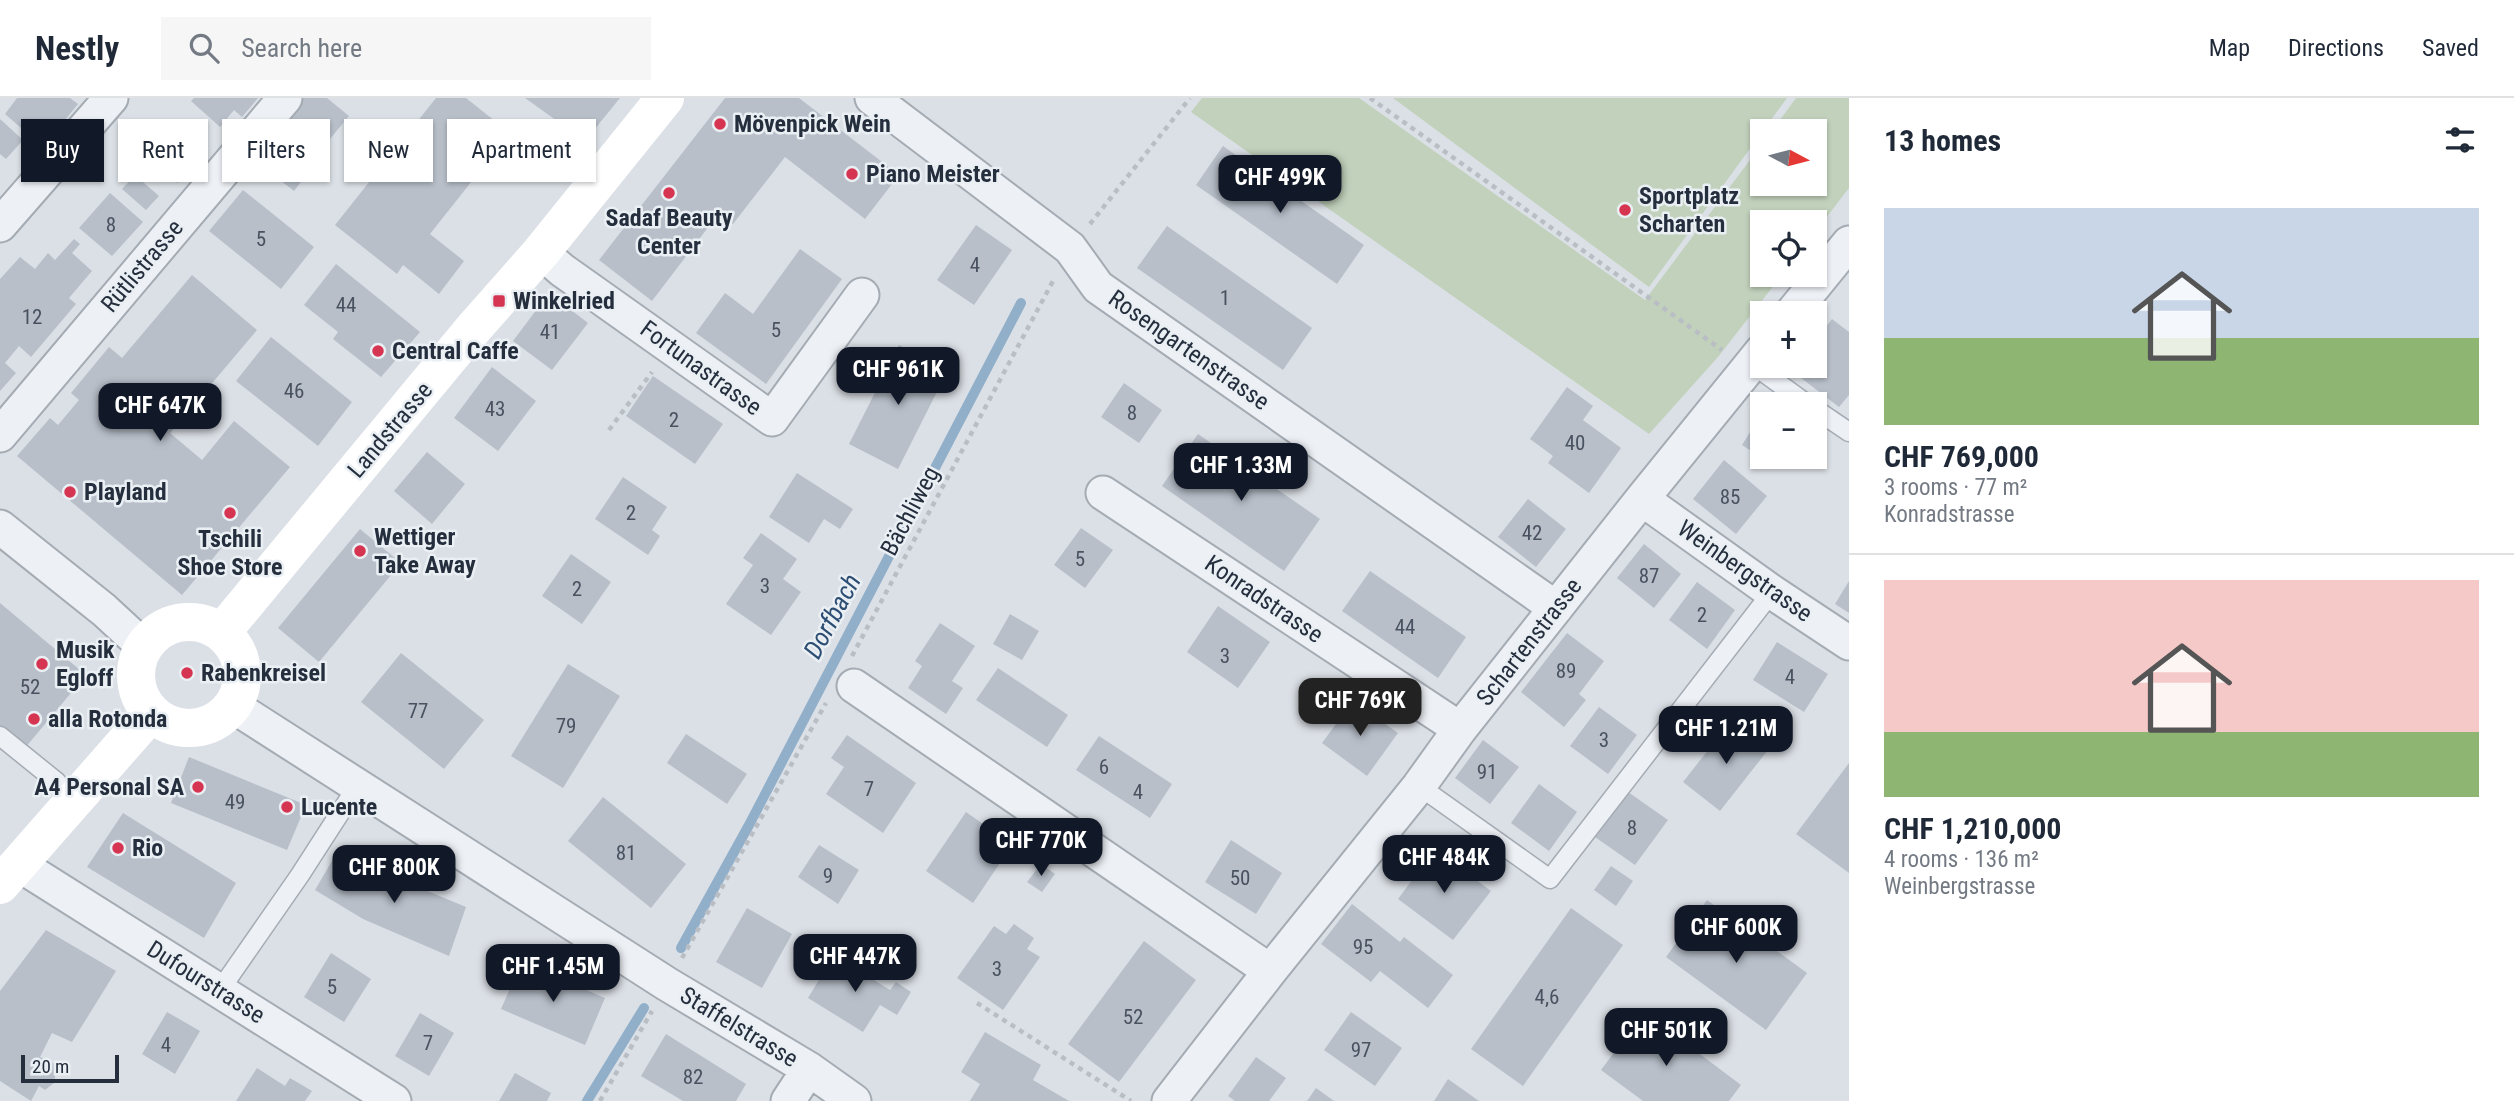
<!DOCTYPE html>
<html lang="en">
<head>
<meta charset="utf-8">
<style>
	:root { --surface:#fff; --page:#f6f6f7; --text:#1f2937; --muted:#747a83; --line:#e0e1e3; --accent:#111827 }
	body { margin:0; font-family:"Roboto Condensed",sans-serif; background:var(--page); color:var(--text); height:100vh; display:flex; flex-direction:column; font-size:26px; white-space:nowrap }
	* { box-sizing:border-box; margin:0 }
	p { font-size:23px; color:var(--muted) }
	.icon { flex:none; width:38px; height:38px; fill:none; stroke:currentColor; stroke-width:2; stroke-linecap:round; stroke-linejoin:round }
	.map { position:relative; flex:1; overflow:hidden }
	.side { display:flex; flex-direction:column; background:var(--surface); width:665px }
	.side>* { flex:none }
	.banner { position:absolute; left:21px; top:21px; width:665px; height:63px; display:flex; gap:14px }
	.needle { width:46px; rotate:97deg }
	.fabs { position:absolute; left:1750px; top:21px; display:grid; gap:14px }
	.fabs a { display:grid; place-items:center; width:77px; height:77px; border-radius:0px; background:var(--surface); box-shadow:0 2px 5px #0004; font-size:35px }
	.scale { position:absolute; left:21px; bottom:18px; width:98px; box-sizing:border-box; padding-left:7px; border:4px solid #242e3d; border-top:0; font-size:19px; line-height:24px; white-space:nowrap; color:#242e3d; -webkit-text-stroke:5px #eaeff4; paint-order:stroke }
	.price { position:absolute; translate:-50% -60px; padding:0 16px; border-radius:14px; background:var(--accent); color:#fff; font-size:23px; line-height:46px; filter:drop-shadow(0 2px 4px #0008) }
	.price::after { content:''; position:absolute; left:50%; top:42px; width:21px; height:16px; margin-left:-10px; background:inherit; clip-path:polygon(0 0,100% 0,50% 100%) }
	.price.selected { background:#222; color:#fff }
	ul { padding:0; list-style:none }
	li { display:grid; align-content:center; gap:14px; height:371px; padding:0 35px }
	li+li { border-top:2px solid var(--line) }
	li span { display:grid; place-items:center; height:217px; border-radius:0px; color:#555 }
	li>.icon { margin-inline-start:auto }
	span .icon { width:126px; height:126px; fill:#fffc; stroke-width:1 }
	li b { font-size:30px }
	h2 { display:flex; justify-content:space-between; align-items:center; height:84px; padding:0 35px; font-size:30px }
	.pill { padding:0 24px; border-radius:0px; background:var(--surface); box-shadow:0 2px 5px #0004; font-size:24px; line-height:63px }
	.pill.selected { background:var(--accent); color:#fff }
	header { display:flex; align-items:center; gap:42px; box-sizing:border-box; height:98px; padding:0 35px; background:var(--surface); border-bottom:2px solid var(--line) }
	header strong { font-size:33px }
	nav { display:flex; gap:38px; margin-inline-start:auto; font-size:24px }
	.search { width:490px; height:63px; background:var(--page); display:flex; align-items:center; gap:18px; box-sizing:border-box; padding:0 24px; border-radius:0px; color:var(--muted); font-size:26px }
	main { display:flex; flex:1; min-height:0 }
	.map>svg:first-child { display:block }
	.green { fill:#c1d1bb }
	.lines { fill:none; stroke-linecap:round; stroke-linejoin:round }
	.stream { stroke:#92afca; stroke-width:10 }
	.building { fill:#b8bfc9 }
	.service-casing { stroke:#a4abb3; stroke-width:21 }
	.minor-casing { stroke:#a4abb3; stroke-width:37 }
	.path { stroke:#b9bec5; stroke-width:4.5; stroke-dasharray:5 5; stroke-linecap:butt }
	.service { stroke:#edf0f5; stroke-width:18 }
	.minor { stroke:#edf0f5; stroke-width:33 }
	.secondary { stroke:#fff; stroke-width:38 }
	.poi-dot { fill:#d63552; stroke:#eaeff4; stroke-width:2.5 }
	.labels { text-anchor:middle; stroke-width:5; stroke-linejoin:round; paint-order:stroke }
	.number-label { font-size:21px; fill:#495260 }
	.poi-label { font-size:24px; font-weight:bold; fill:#242e3d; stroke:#eaeff4; text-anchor:start }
	.street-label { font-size:24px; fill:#242e3d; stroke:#eaeff4 }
	.water-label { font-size:26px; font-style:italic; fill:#2c4e73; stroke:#eaeff4 }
</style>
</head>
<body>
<header>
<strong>Nestly</strong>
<div class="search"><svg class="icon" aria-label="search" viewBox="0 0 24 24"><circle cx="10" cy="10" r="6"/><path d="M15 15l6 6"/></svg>Search here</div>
<nav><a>Map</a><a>Directions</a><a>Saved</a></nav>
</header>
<main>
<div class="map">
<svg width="1849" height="1003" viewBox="0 0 1849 1003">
	<rect width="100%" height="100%" fill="#dbe0e6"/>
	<!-- green -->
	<path class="green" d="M1202 0H1359L1645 202 1762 46V86H1815V33H1772L1796 0H1849V90L1815 134V124H1762V177H1782L1718 259 1649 336 1191 14Z
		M1393 0H1787L1649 189Z"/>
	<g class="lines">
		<!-- stream -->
		<path class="stream" d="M681 850 749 727 1021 205
			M587 1003 644 910"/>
	</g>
	<!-- building -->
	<path class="building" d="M17 0H70L78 6 43 49 5 16Z
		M194 0H258L242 19 234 12 220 29 191 3Z
		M301 0H327L349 18 320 53 282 22Z
		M436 0H466L510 35 430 136 464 163 439 196 403 167 397 176 335 127Z
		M525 0H620L585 43Z
		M725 0H799L899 77 865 121 785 59 733 126 719 115 652 203 599 162Z
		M0 21 23 42 6 61 0 56Z
		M174 26 205 52 177 85 146 58Z
		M1223 48 1364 147 1337 186 1196 87Z
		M282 63 304 80 294 93 272 76Z
		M135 77 159 98 146 112 122 91Z
		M243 92 314 149 281 191 209 133Z
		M110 95 143 124 112 158 79 130Z
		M976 127 1012 152 974 207 937 182Z
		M1167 128 1312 230 1283 272 1137 170Z
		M74 141 80 146 72 155 92 173 69 200 76 206 31 259 19 248 5 265 16 275 0 293V181L20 159 35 171 48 155 55 162Z
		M800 151 842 181 766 286 696 235 725 195 753 216Z
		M336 166 420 234 381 279 333 241 338 234 304 207Z
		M192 177 257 232 170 335 202 362 234 323 290 369 182 497 17 358 50 320 58 327 79 302 71 295 109 249 122 260Z
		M549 195 588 225 552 272 513 243Z
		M1832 221 1849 234V297L1839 309 1792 273 1796 268H1815V243Z
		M271 239 352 304 318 348 236 283Z
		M899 247 948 272 898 371 849 346Z
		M492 269 536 303 498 353 454 320Z
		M653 278 723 326 695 366 626 318Z
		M1124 285 1162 312 1139 345 1101 319Z
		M1567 289 1593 308 1583 322 1621 350 1589 395 1548 365 1553 358 1530 341Z
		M1762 315V359H1787L1779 371 1742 347Z
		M1198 336 1320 421 1284 473 1162 388Z
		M427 354 465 386 432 426 394 393Z
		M1724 362 1767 398 1736 436 1693 401Z
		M797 375 853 411 840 431 824 421 809 445 769 419Z
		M623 379 667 409 652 432 660 438 648 457 595 421Z
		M1528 401 1566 431 1536 469 1498 439Z
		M1081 430 1113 452 1085 490 1054 467Z
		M360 431 401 465 319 564 278 530Z
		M761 435 797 461 783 481 801 494 771 537 726 506 753 467 743 460Z
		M1644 446 1681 476 1654 510 1617 480Z
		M571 456 611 484 582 526 542 498Z
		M1370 473 1466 539 1438 580 1342 513Z
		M1849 483V515L1835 506Z
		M1697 484 1735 512 1707 551 1669 522Z
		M0 505 86 577 25 650 0 629Z
		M1218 508 1270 544 1238 590 1187 554Z
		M1010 516 1039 533 1022 562 993 546Z
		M940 525 975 548 952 583 963 590 946 616 908 590 922 568 915 563Z
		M1567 535 1604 563 1579 596 1586 602 1564 629 1521 594Z
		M1777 544 1828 576 1804 614 1753 582Z
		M401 555 484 622 444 671 361 604Z
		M568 566 620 598 563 690 511 658Z
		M998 570 1068 617 1047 649 976 602Z
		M1353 603 1398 635 1367 678 1322 645Z
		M1599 609 1637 637 1608 676 1570 648Z
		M1731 623 1768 652 1720 713 1683 684Z
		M686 636 747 676 727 706 667 665Z
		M847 637 916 685 883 735 826 696 844 669 831 660Z
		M1099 638 1172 686 1150 720 1076 672Z
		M1483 642 1519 669 1490 706 1455 680Z
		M189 659 306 707 287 752 171 705Z
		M1849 665V775L1796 736Z
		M1539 686 1577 714 1549 753 1511 725Z
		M1628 694 1668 722 1635 767 1595 739Z
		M603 699 686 766 651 810 568 743Z
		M966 714 1003 740 994 753 1004 759 973 805 926 773Z
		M123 715 236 785 204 840 87 769Z
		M1231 742 1282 775 1256 816 1205 784Z
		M819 747 859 772 838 806 798 779Z
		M1435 751 1491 793 1453 842 1398 801Z
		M336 756 377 784 384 775 466 809 449 858 363 821 315 792Z
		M1041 766 1055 776 1042 794 1027 784Z
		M1611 768 1633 783 1616 808 1594 792Z
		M1707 802 1807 875 1766 932 1666 859Z
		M1352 806 1400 844 1404 839 1453 877 1428 910 1380 873 1371 884 1321 846Z
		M747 810 792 836 762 890 716 864Z
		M1571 810 1623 847 1523 988 1471 951Z
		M1014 826 1034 840 1027 851 1040 859 1003 912 957 880 994 828 1006 836Z
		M46 832 116 873 72 944 52 935 40 959 57 967 54 985 45 992 39 988 31 1003 0 983V893Z
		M1144 843 1196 882 1119 984 1068 946Z
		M331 855 371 881 344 924 304 899Z
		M834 857 890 892 896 884 911 894 897 917 880 907 863 934 808 900Z
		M522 864 605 900 585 947 501 911Z
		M167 914 200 933 175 976 142 956Z
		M1351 914 1402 950 1375 988 1324 952Z
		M1644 914 1741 987 1729 1003H1643L1601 972Z
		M420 915 454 935 429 978 395 958Z
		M985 934 1041 967 1033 982 1069 1003H970L980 986 961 974Z
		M666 936 746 986 736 1003H683L641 978Z
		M1256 959 1286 980 1269 1003H1235L1228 998Z
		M257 970 285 988 290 980 312 993 305 1003H236Z
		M515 975 551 995 547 1003H499Z
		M1448 981 1479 1003H1434Z
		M1316 990 1334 1003H1307Z"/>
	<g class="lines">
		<!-- service casing -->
		<g class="service-casing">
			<path id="service" d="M1752 266 1807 306
				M1815 311 1849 334
				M0 638 57 684
				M1419 688 1550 781 1772 494
				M220 892 300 777 358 687"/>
		</g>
		<!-- minor casing -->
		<g class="minor-casing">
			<path id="minor" d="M872 0 1070 150 1098 189 1556 510
				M0 127 111 0
				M541 154 562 172 772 321 862 197
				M1792 215 1849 145
				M0 337 285 0
				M1103 395 1460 631
				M1642 401 1772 494 1849 545
				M0 429 104 512 143 548
				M854 588 1270 873
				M233 608 667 886 809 971 854 1003
				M18 766 394 1003
				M788 1003 809 971
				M1169 1003 1270 873 1419 688 1460 631 1642 401 1762 253"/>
		</g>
		<!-- path -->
		<path class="path" d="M1370 0 1722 252
			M1090 126 1190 0
			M609 332 652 274
			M852 558 1053 183
			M682 860 826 605
			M977 905 1131 1003
			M600 1003 652 913"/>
		<!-- service -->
		<use href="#service" class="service"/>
		<!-- minor -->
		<use href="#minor" class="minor"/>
		<!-- secondary -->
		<path class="secondary" d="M136 577a53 53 0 1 1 106 0a53 53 0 1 1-106 0Z
			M222 534 473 231 541 154 665 0
			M0 787 151 615"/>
	</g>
	<!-- markers -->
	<g class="poi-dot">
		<circle cx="720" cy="26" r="7"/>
		<circle cx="852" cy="76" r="7"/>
		<circle cx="669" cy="95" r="7"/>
		<circle cx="1625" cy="112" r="7"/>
		<rect x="492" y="196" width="14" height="14" rx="3.5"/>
		<circle cx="378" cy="253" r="7"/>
		<circle cx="70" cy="394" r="7"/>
		<circle cx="230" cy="415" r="7"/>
		<circle cx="360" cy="453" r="7"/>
		<circle cx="42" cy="566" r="7"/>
		<circle cx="187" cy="575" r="7"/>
		<circle cx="34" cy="621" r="7"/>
		<circle cx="198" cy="689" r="7"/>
		<circle cx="287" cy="709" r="7"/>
		<circle cx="118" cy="750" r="7"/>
	</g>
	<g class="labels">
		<!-- number labels -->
		<g class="number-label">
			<text x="111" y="134">8</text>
			<text x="261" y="148">5</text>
			<text x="975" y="174">4</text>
			<text x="1225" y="207">1</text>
			<text x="346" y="214">44</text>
			<text x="32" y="226">12</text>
			<text x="776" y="239">5</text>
			<text x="550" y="241">41</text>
			<text x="294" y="300">46</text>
			<text x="495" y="318">43</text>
			<text x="1132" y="322">8</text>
			<text x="674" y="329">2</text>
			<text x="1575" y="352">40</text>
			<text x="1730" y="406">85</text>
			<text x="631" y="422">2</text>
			<text x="1532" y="442">42</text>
			<text x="1080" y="468">5</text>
			<text x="1649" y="485">87</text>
			<text x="765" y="495">3</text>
			<text x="577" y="498">2</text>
			<text x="1702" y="524">2</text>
			<text x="1405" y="536">44</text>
			<text x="1225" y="565">3</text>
			<text x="1566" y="580">89</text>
			<text x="1790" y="586">4</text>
			<text x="30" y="596">52</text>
			<text x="418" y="620">77</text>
			<text x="566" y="635">79</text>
			<text x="1604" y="649">3</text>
			<text x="1104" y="676">6</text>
			<text x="1487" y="681">91</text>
			<text x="869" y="698">7</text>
			<text x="1138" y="701">4</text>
			<text x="235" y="711">49</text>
			<text x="1632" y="737">8</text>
			<text x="626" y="762">81</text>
			<text x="828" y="785">9</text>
			<text x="1240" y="787">50</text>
			<text x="1363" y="856">95</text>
			<text x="997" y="878">3</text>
			<text x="332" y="896">5</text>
			<text x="1547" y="906">4,6</text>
			<text x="1133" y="926">52</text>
			<text x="428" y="952">7</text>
			<text x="166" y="954">4</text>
			<text x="1361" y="959">97</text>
			<text x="693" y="986">82</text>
		</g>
		<!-- poi labels -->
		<g class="poi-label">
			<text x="734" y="34">Mövenpick Wein</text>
			<text x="866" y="84">Piano Meister</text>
			<text x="1639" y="106">Sportplatz<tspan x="1639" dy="28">Scharten</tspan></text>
			<text x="669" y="128" text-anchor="middle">Sadaf Beauty<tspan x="669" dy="28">Center</tspan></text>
			<text x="513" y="211">Winkelried</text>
			<text x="392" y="261">Central Caffe</text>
			<text x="84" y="402">Playland</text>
			<text x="374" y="447">Wettiger<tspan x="374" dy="28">Take Away</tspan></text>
			<text x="230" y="449" text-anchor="middle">Tschili<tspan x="230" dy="28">Shoe Store</tspan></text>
			<text x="56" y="560">Musik<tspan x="56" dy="28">Egloff</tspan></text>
			<text x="201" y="583">Rabenkreisel</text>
			<text x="48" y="629">alla Rotonda</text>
			<text x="184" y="697" text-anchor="end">A4 Personal SA</text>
			<text x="301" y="717">Lucente</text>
			<text x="132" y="758">Rio</text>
		</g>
		<!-- street labels -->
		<g class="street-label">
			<text transform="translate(142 168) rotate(-50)" y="8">Rütlistrasse</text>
			<text transform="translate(1189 252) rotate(35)" y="8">Rosengartenstrasse</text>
			<text transform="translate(701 270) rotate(36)" y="8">Fortunastrasse</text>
			<text transform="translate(390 332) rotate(-50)" y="8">Landstrasse</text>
			<text transform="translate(910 413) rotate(-62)" y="8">Bächliweg</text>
			<text transform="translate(1745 473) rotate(35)" y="8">Weinbergstrasse</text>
			<text transform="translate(1264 501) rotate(34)" y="8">Konradstrasse</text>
			<text transform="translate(1529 544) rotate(-52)" y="8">Schartenstrasse</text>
			<text transform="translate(206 884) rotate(32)" y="8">Dufourstrasse</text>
			<text transform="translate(739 929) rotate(31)" y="8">Staffelstrasse</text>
		</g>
		<!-- water labels -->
		<g class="water-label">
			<text transform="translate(832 518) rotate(-62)" y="9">Dorfbach</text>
		</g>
	</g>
</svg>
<div class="fabs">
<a><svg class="needle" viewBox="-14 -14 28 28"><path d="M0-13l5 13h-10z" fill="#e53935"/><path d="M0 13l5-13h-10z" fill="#747a83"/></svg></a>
<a><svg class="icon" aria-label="locate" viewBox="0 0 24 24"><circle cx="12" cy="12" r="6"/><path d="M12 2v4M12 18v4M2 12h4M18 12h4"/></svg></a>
<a>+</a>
<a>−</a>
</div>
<div class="scale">20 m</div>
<b class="price" style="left:1280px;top:117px">CHF 499K</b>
<b class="price" style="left:898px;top:309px">CHF 961K</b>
<b class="price" style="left:160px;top:345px">CHF 647K</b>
<b class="price" style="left:1241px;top:405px">CHF 1.33M</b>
<b class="price selected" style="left:1360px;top:640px">CHF 769K</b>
<b class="price" style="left:1726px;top:668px">CHF 1.21M</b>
<b class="price" style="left:1041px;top:780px">CHF 770K</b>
<b class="price" style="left:1444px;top:797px">CHF 484K</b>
<b class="price" style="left:394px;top:807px">CHF 800K</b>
<b class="price" style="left:1736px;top:867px">CHF 600K</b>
<b class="price" style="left:855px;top:896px">CHF 447K</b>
<b class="price" style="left:553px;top:906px">CHF 1.45M</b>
<b class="price" style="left:1666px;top:970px">CHF 501K</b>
<div class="banner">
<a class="pill selected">Buy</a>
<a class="pill">Rent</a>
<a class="pill">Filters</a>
<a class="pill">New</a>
<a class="pill">Apartment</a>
</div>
</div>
<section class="side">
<h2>13 homes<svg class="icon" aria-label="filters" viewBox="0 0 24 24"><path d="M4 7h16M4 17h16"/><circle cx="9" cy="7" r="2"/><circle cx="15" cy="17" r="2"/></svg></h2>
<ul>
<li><span style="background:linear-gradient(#c9d6e8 60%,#8fb573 0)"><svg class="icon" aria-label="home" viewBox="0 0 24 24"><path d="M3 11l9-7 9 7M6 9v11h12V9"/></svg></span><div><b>CHF 769,000</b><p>3 rooms · 77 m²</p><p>Konradstrasse</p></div></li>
<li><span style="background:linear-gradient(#f6c9c9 70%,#8fb573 0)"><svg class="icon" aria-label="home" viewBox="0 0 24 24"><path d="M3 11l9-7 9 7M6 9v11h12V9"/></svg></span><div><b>CHF 1,210,000</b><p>4 rooms · 136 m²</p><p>Weinbergstrasse</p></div></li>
</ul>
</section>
</main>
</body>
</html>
